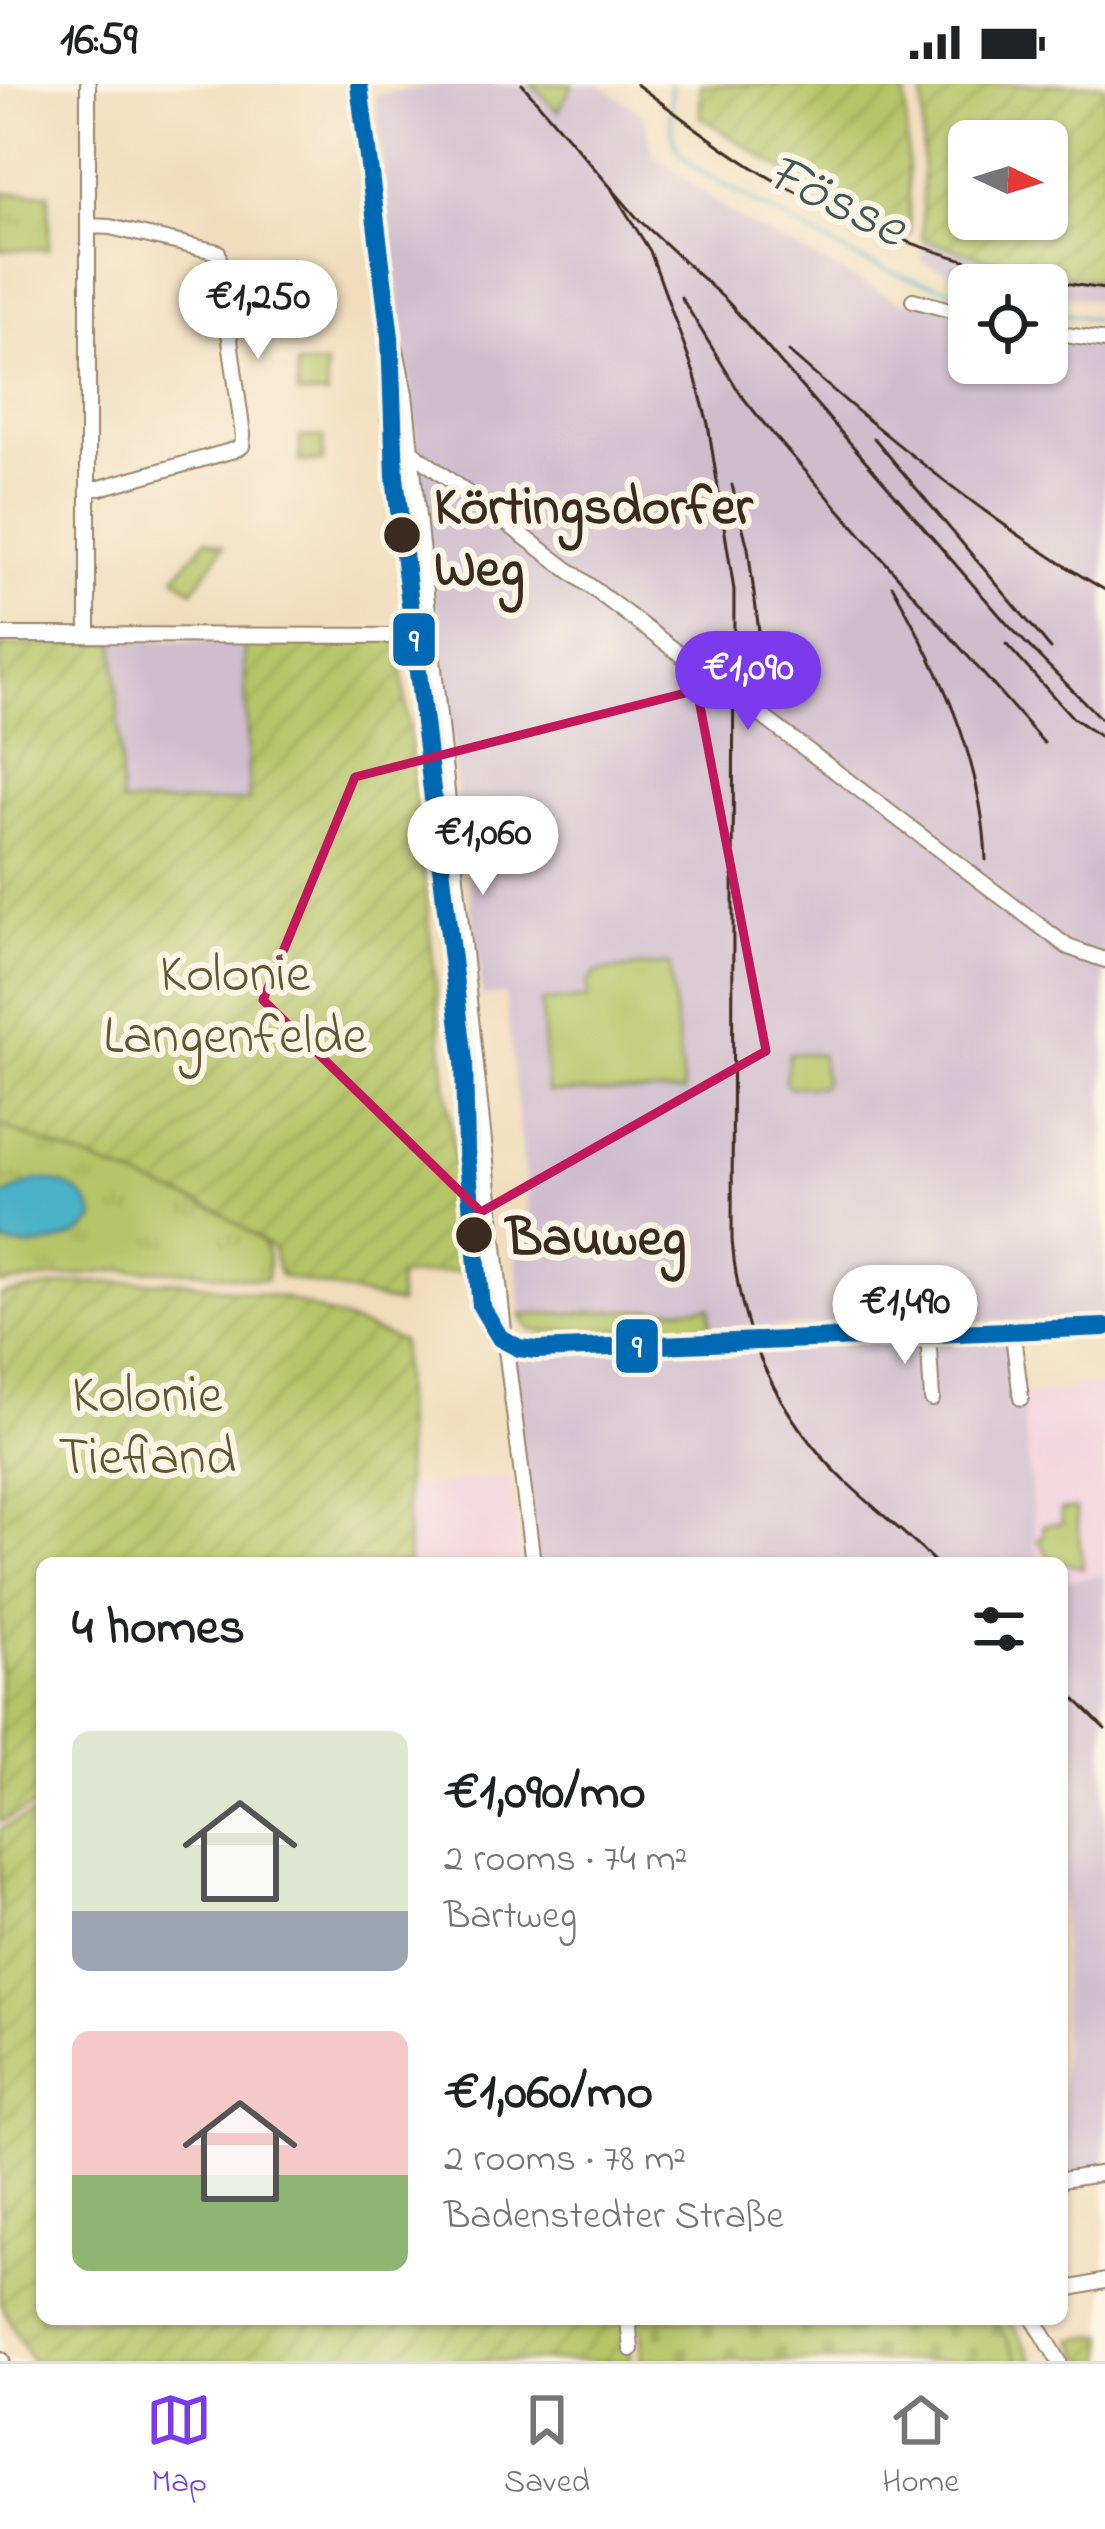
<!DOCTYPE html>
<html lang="en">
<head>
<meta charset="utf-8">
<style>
	:root { --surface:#fff; --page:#f6f6f6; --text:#202124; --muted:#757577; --line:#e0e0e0; --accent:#7c3aed }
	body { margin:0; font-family:"Indie Flower",sans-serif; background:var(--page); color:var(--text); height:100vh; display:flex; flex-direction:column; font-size:45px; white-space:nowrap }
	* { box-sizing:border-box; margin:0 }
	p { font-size:39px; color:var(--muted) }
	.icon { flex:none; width:66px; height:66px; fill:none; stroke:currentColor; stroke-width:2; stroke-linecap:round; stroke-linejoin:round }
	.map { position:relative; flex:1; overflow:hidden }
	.details { position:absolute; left:36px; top:1473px; width:1032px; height:768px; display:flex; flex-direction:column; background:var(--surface); border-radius:18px; box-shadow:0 3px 9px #0004 }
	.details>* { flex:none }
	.needle { width:78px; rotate:94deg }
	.buttons { position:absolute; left:948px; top:36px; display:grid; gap:24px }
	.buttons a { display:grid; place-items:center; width:120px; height:120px; border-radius:18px; background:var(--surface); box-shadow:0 3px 9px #0004; font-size:60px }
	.price { position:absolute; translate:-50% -102px; padding:0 27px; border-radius:42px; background:#fff; color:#222; font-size:39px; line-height:78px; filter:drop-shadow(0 3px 6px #0008) }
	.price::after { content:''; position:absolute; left:50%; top:72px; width:36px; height:27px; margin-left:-18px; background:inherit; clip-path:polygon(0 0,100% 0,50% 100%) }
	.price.current { background:var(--accent); color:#fff }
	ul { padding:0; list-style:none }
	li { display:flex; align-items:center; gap:36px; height:300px; padding:0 36px }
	li span { display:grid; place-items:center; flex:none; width:336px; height:240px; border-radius:18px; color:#555 }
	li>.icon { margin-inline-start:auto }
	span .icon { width:144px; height:144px; fill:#fffc; stroke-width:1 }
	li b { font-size:51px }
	h2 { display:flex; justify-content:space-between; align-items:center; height:144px; padding:0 36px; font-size:51px }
	.status { display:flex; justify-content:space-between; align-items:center; height:84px; padding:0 60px; background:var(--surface); direction:ltr }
	.status svg { height:33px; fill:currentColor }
	.tabs { display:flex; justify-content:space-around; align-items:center; height:168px; border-top:3px solid var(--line); background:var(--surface); font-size:33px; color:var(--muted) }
	.tabs a { display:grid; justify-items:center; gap:6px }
	.tabs .current { color:var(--accent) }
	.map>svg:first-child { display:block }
	.built { fill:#f3cfdf }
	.industrial { fill:#cfbdce }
	.grass { fill:#b5c567; stroke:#787842; stroke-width:3 }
	.cemetery { fill:url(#cemetery-stones); stroke:#787842; stroke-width:3 }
	.park { fill:url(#park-tufts); stroke:#787842; stroke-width:3 }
	.garden { fill:url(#garden-furrows); stroke:#787842; stroke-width:3; fill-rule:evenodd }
	.water { fill:#49b1c8; stroke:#426e73; stroke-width:3 }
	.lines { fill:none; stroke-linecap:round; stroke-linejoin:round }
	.stream { stroke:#49b1c8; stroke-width:3 }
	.minor-casing { stroke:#96846d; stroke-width:18 }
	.major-casing { stroke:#96846d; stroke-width:21 }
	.minor { stroke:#fff; stroke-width:14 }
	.major { stroke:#fff; stroke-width:16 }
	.rail { stroke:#3b2a1e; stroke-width:3 }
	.tram-1-casing { stroke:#fcf5e5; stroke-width:27 }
	.tram-1 { stroke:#0069b4; stroke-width:18 }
	.marked { fill:none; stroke:#c2185b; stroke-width:9; stroke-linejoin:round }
	.stop-dot { fill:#3b2a1e; stroke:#fcf5e5; stroke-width:4.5 }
	.labels { text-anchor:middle; stroke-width:12; stroke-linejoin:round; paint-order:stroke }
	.stop-label { font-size:54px; font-weight:bold; fill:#3b2a1e; stroke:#fcf5e5; text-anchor:start }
	.park-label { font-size:54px; fill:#605834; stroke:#fcf5e5 }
	.water-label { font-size:57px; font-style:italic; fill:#40595a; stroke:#fcf5e5 }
	.line-badge { stroke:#fcf5e5; stroke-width:4.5 }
	.badge-label { font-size:33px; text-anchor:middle; font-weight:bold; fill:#fff }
</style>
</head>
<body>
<div class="status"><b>16:59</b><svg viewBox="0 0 49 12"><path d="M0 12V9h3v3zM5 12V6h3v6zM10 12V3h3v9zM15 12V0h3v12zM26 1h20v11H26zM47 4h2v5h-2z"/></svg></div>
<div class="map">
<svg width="1105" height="2277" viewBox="0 0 1105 2277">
	<defs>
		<pattern id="cemetery-stones" width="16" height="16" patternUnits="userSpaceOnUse" patternTransform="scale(3)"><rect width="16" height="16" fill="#b5c567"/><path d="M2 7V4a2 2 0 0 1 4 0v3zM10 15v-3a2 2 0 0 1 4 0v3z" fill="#9da959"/></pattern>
		<pattern id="park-tufts" width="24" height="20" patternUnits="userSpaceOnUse" patternTransform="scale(3)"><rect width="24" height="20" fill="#b5c567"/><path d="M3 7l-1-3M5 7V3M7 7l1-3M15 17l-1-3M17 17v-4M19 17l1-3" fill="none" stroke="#9da959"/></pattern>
		<pattern id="garden-furrows" width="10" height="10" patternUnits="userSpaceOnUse" patternTransform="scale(3)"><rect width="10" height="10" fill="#b5c567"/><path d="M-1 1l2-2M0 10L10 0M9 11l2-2" fill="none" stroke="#9da959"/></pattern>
	</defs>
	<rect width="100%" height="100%" fill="#fcf5e5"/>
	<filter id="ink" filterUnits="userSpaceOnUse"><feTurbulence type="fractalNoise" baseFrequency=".00833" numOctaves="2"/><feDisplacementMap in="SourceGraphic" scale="24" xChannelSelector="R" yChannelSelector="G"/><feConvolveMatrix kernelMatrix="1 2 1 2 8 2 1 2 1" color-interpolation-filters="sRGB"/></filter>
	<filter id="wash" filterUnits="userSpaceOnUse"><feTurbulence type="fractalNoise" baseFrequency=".004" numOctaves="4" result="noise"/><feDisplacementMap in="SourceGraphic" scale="48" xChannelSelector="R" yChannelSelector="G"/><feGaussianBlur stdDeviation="2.7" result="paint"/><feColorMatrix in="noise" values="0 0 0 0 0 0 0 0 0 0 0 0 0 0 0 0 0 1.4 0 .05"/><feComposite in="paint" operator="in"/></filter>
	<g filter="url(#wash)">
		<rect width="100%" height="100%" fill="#f1ddbc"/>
		<!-- built -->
		<path class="built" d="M1105 1300V1491L1062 1497V1479H1039L1022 1311Z
			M510 1392 521 1479H408L406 1405Z"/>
		<!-- industrial -->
		<path class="industrial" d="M443 0H532L558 27 573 0H599L643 30 654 71 737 134 904 220 918 214 969 226V279H1047V242L1105 252V1235L561 1248 530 1246 523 1239 511 1135 529 1131 505 910 482 912 375 11Z
			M922 155 1077 195 1105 198V218L1047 209V201H1002L947 187 922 178Z
			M115 557H244L250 717 121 720Z
			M1014 1245 1039 1479H533L506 1268Z
			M1105 1491V2089L1062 2096V1497Z"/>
		<!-- grass -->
		<path class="grass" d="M532 0H573L558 28Z
			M669 880 684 1008H547L541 918 588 915 587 900 596 888Z
			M789 969 821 970 824 998 820 1003H789L785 999Z
			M710 1223V1242L543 1248 530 1246 521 1231Z
			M1076 1424 1083 1484 1050 1475 1038 1455 1044 1453 1043 1441 1062 1439 1061 1426Z
			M995 2235H1010L1034 2277H1019Z"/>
		<!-- cemetery -->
		<path class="cemetery" d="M636 2235H995L1019 2277H641V2249Z"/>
		<!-- park -->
		<path class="park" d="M3 109H49V165L0 166Z
			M297 281H326L327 312 298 310Z
			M300 353H323V378H300Z
			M206 455 224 462 193 507 175 493Z
			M0 1042C49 1061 232 1121 258 1152 269 1164 270 1182 266 1196L190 1187 126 1186 0 1200Z"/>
		<!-- garden -->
		<path class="garden" d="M701 0H905L910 150C835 117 767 79 700 32Z
			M923 0H1105V198L1014 183 922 155ZM969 57H1047V135H969Z
			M399 556 466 1186 398 1193 399 1220 280 1192 273 1165 218 1126 0 1042V562L115 557 122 720 249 717 244 557Z
			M182 1197 285 1214 401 1257 408 1479H42V1719L0 1738V1211L78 1199Z
			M42 1727V2235H625L631 2277H31L0 2218V1745Z
			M1105 2251V2277H1085L1073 2256Z"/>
		<!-- water -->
		<path class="water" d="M37 1096C65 1097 88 1106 95 1135 81 1158 26 1169 1 1158L0 1113Z"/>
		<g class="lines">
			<!-- stream -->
			<path class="stream" d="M671 0C672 42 664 61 701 88L858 175 908 194 969 210
				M1047 227 1105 237"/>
		</g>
	</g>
	<g filter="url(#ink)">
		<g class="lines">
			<!-- minor casing -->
			<g class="minor-casing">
				<path id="minor" d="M362 0 390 234 405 310 505 1257 533 1479
					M913 216 969 231
					M390 248 388 336 397 354 411 367 1068 863 1105 876
					M1047 248 1105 257
					M88 404H100L234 366 242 362 243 351 218 168 110 143 88 142
					M0 551 431 552
					M88 551V0
					M1012 1244 1021 1314
					M928 1249 932 1315
					M506 1268 1105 1241
					M1062 2096 1105 2089
					M1062 2206 1105 2197
					M628 2235 631 2265
					M1034 2235 1059 2277"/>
			</g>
			<!-- major casing -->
			<g class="major-casing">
				<path id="major" d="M0 2276 1 2277"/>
			</g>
			<!-- minor -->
			<use href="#minor" class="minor"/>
			<!-- major -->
			<use href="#major" class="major"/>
			<!-- rail -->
			<path class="rail" d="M522 0 638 135 727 217 1008 541 1105 639
				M636 0C673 27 710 56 749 81 855 148 981 189 1105 205
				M612 106 650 167 695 292 708 340 734 506 732 1156C739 1249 778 1332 845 1397 875 1425 907 1450 936 1479
				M681 213 741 311 766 342 1044 659
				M789 268C883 351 996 443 1105 506
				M874 354 1051 565
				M732 401 748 464 767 608
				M892 501C941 589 982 674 986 776
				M1006 560 1073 634 1105 656
				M1062 1602 1105 1645"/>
			<!-- tram-1 casing -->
			<g class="tram-1-casing">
				<path id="tram-1" d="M359 0 390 253 395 393 464 977 466 1067 481 1222 500 1254 519 1264 536 1266 1105 1243"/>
			</g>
			<!-- tram-1 -->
			<use href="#tram-1" class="tram-1"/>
		</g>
	</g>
	<!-- marked area -->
	<path class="marked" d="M697 606 766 967 481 1128 263 916 355 693Z"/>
	<!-- markers -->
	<g class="stop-dot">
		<circle cx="402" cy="451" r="20"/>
		<circle cx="474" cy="1151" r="20"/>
	</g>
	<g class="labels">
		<!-- stop labels -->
		<g class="stop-label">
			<text x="434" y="439">Körtingsdorfer<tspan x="434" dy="62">Weg</tspan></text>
			<text x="506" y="1170">Bauweg</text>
		</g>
		<!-- park labels -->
		<g class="park-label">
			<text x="235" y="906">Kolonie<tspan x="235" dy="62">Langenfelde</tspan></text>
			<text x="147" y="1327">Kolonie<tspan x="147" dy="62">Tiefland</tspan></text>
		</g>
		<!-- water labels -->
		<g class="water-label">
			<text transform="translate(838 113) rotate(26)" y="20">Fösse</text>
		</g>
	</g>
	<g class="line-badge">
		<rect x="391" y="527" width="46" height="57" rx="12" fill="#0069b4"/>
		<rect x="614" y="1233" width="46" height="58" rx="12" fill="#0069b4"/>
	</g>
	<g class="badge-label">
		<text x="414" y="567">9</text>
		<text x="637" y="1273">9</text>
	</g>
</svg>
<div class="buttons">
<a><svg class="needle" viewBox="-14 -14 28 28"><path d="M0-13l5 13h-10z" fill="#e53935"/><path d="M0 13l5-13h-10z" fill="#757577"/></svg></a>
<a><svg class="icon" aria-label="locate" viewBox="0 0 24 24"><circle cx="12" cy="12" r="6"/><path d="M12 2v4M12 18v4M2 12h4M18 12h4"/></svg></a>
</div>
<b class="price" style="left:258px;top:278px">€1,250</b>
<b class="price current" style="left:748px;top:649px">€1,090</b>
<b class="price" style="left:483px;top:814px">€1,060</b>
<b class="price" style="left:905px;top:1283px">€1,490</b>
<section class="details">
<h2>4 homes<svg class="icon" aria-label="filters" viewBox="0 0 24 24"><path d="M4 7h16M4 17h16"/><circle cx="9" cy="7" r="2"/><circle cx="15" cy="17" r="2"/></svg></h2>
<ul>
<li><span style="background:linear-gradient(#dfe7d0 75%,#9aa5b1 0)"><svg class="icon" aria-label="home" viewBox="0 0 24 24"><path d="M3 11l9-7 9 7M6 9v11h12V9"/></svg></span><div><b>€1,090/mo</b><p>2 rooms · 74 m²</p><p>Bartweg</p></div></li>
<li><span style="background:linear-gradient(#f6c9c9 60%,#8fb573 0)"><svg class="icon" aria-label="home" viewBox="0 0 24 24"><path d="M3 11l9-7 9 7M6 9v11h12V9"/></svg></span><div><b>€1,060/mo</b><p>2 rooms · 78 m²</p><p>Badenstedter Straße</p></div></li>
</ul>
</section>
</div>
<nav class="tabs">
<a class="current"><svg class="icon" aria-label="map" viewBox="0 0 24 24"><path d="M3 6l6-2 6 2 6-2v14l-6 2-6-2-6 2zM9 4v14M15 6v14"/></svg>Map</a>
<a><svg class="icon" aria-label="saved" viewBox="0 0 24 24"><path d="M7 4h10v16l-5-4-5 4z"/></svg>Saved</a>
<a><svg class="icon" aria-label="home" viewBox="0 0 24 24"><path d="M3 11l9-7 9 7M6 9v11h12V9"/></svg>Home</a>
</nav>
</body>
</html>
